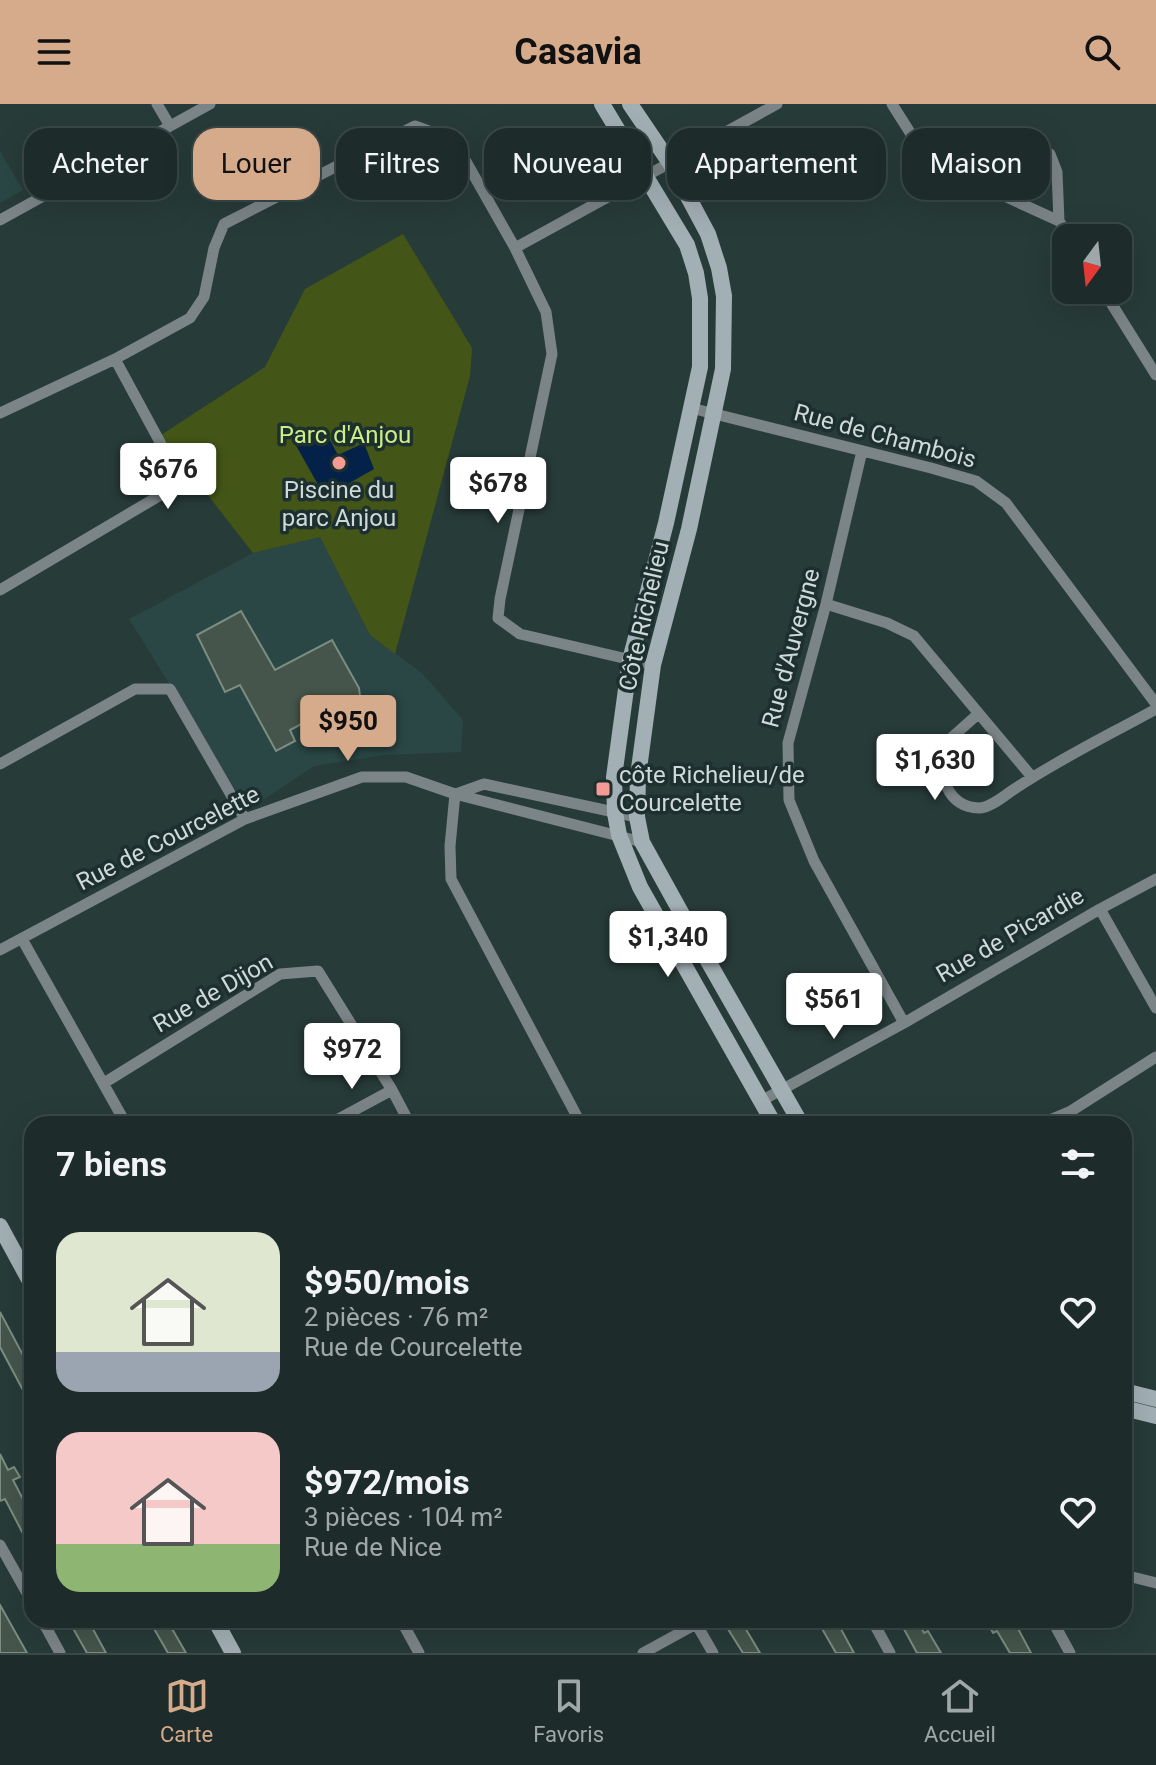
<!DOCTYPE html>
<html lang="fr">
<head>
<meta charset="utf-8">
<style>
	:root { --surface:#1d2c2b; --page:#2a3837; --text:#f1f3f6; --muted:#a0a7a9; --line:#3b4847; --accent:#d6ab8b }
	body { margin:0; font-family:Roboto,sans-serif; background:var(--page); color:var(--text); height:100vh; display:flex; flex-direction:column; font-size:30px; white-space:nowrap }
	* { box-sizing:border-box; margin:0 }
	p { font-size:26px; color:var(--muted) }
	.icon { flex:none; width:44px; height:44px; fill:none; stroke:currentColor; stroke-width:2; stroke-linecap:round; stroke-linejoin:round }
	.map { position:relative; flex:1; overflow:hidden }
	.side { position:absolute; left:24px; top:1012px; width:1108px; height:512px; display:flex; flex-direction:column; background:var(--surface); border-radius:24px; box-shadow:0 8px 32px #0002,0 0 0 2px var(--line) }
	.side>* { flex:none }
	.banner { position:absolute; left:24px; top:24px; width:1108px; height:72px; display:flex; gap:16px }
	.needle { width:52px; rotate:195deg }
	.controls { position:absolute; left:1052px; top:120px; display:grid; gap:16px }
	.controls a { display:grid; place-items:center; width:80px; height:80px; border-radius:16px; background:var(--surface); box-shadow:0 8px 32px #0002,0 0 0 2px var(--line); font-size:40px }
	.price { position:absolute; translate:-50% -68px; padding:0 18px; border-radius:8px; background:#fff; color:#222; font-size:26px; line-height:52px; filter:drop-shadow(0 2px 4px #0008) }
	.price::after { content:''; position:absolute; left:50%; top:48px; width:24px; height:18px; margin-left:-12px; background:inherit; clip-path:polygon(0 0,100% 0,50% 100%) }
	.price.selected { background:var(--accent); color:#111 }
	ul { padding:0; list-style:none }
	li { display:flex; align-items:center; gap:24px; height:200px; padding:0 32px }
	li span { display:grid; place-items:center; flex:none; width:224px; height:160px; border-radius:24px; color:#555 }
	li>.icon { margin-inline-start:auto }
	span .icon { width:96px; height:96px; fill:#fffc; stroke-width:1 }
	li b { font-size:34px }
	h2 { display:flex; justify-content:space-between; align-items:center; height:96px; padding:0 32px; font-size:34px }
	.pill { padding:0 28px; border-radius:24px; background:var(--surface); box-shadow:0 8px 32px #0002,0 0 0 2px var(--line); font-size:28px; line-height:72px }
	.pill.selected { background:var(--accent); color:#111 }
	header { display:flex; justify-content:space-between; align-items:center; height:104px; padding:0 32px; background:var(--accent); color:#111; font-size:36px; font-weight:700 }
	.tabs { display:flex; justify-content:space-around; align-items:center; height:112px; border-top:2px solid var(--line); background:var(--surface); font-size:22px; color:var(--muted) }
	.tabs a { display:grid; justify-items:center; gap:4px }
	.tabs .selected { color:var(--accent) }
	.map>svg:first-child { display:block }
	.built { fill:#2a4745 }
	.green { fill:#445617 }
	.water { fill:#04214a }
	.building { fill:#45554b; stroke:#7c8d82; stroke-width:2 }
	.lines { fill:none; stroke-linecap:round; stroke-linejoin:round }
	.street { stroke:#7b8487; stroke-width:11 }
	.secondary { stroke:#a2afb5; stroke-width:16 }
	.poi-dot { fill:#f59b96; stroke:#1d302f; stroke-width:3 }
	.labels { text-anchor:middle; stroke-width:7; stroke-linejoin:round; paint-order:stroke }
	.park-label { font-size:24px; fill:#ccee86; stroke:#1d302f }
	.street-label { font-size:24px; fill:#ced9d8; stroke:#1d302f }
	.poi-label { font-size:24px; fill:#ced9d8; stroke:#1d302f }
</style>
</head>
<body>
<header><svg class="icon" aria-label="menu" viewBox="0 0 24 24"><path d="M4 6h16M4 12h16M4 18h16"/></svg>Casavia<svg class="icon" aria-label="search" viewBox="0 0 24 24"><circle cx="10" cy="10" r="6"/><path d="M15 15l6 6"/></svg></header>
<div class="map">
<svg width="1156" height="1549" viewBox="0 0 1156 1549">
	<rect width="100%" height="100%" fill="#273b39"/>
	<!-- built -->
	<path class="built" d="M0 47 23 86 0 99Z
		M320 433 370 531 421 568 463 616 461 648 385 651 314 662 248 706 129 515 253 449Z"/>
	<!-- green -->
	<path class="green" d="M403 130 472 244 470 272 395 550 370 531 320 433 253 449 161 331 265 263 305 185Z"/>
	<!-- water -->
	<path class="water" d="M323 323 338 351 364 339 374 365 325 393 294 338Z"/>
	<!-- building -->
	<path class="building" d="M241 507 275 566 332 536 359 584 363 617 330 605 290 626 295 637 276 647 240 581 225 588 197 531Z
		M0 1208 32 1268V1303L0 1243Z
		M0 1350 8 1366 14 1363 20 1373 13 1376 27 1403 32 1401V1447L5 1395 0 1397Z
		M0 1501 27 1549H0Z
		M76 1516H88L106 1549H87L70 1519Z
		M149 1516H167L186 1549H168Z
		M817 1516H836L854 1549H836Z
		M899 1516H917L924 1529 928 1527 941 1549H917Z
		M986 1516H1016L1014 1517 1031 1549H1010L997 1527 993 1529Z
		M741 1517 760 1549H743L728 1525Z"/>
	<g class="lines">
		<!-- street -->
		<path class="street" d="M157 0 170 22
			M892 0 923 49 978 80 1059 117
			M978 80 1034 47 1050 50 1057 68 1059 117 1070 134
			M0 116 210 0
			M515 144 777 0
			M1103 186 1156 271
			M691 304 931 364 976 377 1006 399 1156 600
			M0 309 115 255 190 214 204 193 214 144 224 120 415 22 445 33 464 54 515 144 546 208 552 250 500 495 498 514 520 530 653 561
			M862 347 826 500 788 639 789 696 814 757 904 919
			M0 486 169 386 174 364 115 255
			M826 500 887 519 914 532 1032 673
			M978 610 940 644C941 670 945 703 979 704 991 704 1006 690 1016 684 1061 654 1109 631 1156 605
			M0 660 135 585H170L245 715
			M455 690 450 742 451 775 581 1020
			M456 690 484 680 637 713
			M1100 805 1156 904
			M22 835 126 1020
			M0 846 245 715 362 673H406L455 690 642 738
			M104 979 280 870 318 867 392 986 410 1020
			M761 997 904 919 1100 805 1156 775
			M1071 1007 1156 953
			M329 1020 392 986
			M1040 1020 1071 1007 1067 1020
			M0 1441 32 1498
			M1124 1471 1156 1479
			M42 1516 60 1549
			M401 1516 419 1549
			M694 1516 713 1549
			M872 1516 890 1549
			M1052 1516 1070 1549
			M643 1549 696 1520"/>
		<!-- secondary -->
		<path class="secondary" d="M602 0 687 141 696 169 700 194V263L666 419 630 556 614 673 615 709 619 731 640 783 774 1020
			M630 0 670 59 708 130 719 164 724 192 723 265 689 425 653 561 638 672 637 713 642 738 704 850 801 1020
			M0 1122 32 1181
			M1124 1287 1156 1295
			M1124 1304 1156 1312
			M215 1516 233 1549"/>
	</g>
	<!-- markers -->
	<g class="poi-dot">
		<circle cx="339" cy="359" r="8"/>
		<rect x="595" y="677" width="16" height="16" rx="4"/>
	</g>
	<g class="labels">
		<!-- park labels -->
		<g class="park-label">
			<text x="345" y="339">Parc d'Anjou</text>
		</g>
		<!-- street labels -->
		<g class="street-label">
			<text transform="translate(885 332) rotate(15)" y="8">Rue de Chambois</text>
			<text transform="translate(644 512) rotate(-77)" y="8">Côte Richelieu</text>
			<text transform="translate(791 544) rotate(-75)" y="8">Rue d'Auvergne</text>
			<text transform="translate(168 734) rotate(-27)" y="8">Rue de Courcelette</text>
			<text transform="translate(1010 831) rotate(-30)" y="8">Rue de Picardie</text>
			<text transform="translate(213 889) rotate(-30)" y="8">Rue de Dijon</text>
		</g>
		<!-- poi labels -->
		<g class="poi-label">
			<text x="339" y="394">Piscine du<tspan x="339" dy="28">parc Anjou</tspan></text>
			<text x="619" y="679" text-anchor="start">côte Richelieu/de<tspan x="619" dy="28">Courcelette</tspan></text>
		</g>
	</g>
</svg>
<div class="controls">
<a><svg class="needle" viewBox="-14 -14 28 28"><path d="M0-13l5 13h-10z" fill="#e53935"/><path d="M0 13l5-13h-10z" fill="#a0a7a9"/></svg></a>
</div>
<b class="price" style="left:168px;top:407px">$676</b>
<b class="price" style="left:498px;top:421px">$678</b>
<b class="price selected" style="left:348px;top:659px">$950</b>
<b class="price" style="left:935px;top:698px">$1,630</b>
<b class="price" style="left:668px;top:875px">$1,340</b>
<b class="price" style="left:834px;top:937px">$561</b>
<b class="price" style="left:352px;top:987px">$972</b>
<div class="banner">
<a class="pill">Acheter</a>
<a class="pill selected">Louer</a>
<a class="pill">Filtres</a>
<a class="pill">Nouveau</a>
<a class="pill">Appartement</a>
<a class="pill">Maison</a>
</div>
<section class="side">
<h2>7 biens<svg class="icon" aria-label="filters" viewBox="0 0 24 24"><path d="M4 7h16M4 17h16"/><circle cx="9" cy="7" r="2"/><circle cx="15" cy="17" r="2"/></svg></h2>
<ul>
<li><span style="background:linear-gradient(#dfe7d0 75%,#9aa5b1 0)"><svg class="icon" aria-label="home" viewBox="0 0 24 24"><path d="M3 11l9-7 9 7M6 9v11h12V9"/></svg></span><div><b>$950/mois</b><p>2 pièces · 76 m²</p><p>Rue de Courcelette</p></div><svg class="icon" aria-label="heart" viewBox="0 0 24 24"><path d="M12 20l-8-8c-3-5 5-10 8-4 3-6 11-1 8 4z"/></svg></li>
<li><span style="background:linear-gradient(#f6c9c9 70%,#8fb573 0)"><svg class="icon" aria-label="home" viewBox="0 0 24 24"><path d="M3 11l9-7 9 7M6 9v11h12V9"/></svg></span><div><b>$972/mois</b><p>3 pièces · 104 m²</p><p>Rue de Nice</p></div><svg class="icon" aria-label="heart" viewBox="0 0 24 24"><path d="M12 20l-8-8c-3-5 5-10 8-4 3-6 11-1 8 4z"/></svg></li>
</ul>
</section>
</div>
<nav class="tabs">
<a class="selected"><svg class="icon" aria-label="map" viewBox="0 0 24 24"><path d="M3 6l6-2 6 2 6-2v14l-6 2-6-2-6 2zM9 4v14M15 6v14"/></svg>Carte</a>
<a><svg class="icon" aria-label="saved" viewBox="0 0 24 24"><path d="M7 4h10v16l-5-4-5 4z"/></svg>Favoris</a>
<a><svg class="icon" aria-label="home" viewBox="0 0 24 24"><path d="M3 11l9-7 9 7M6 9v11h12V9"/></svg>Accueil</a>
</nav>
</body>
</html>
